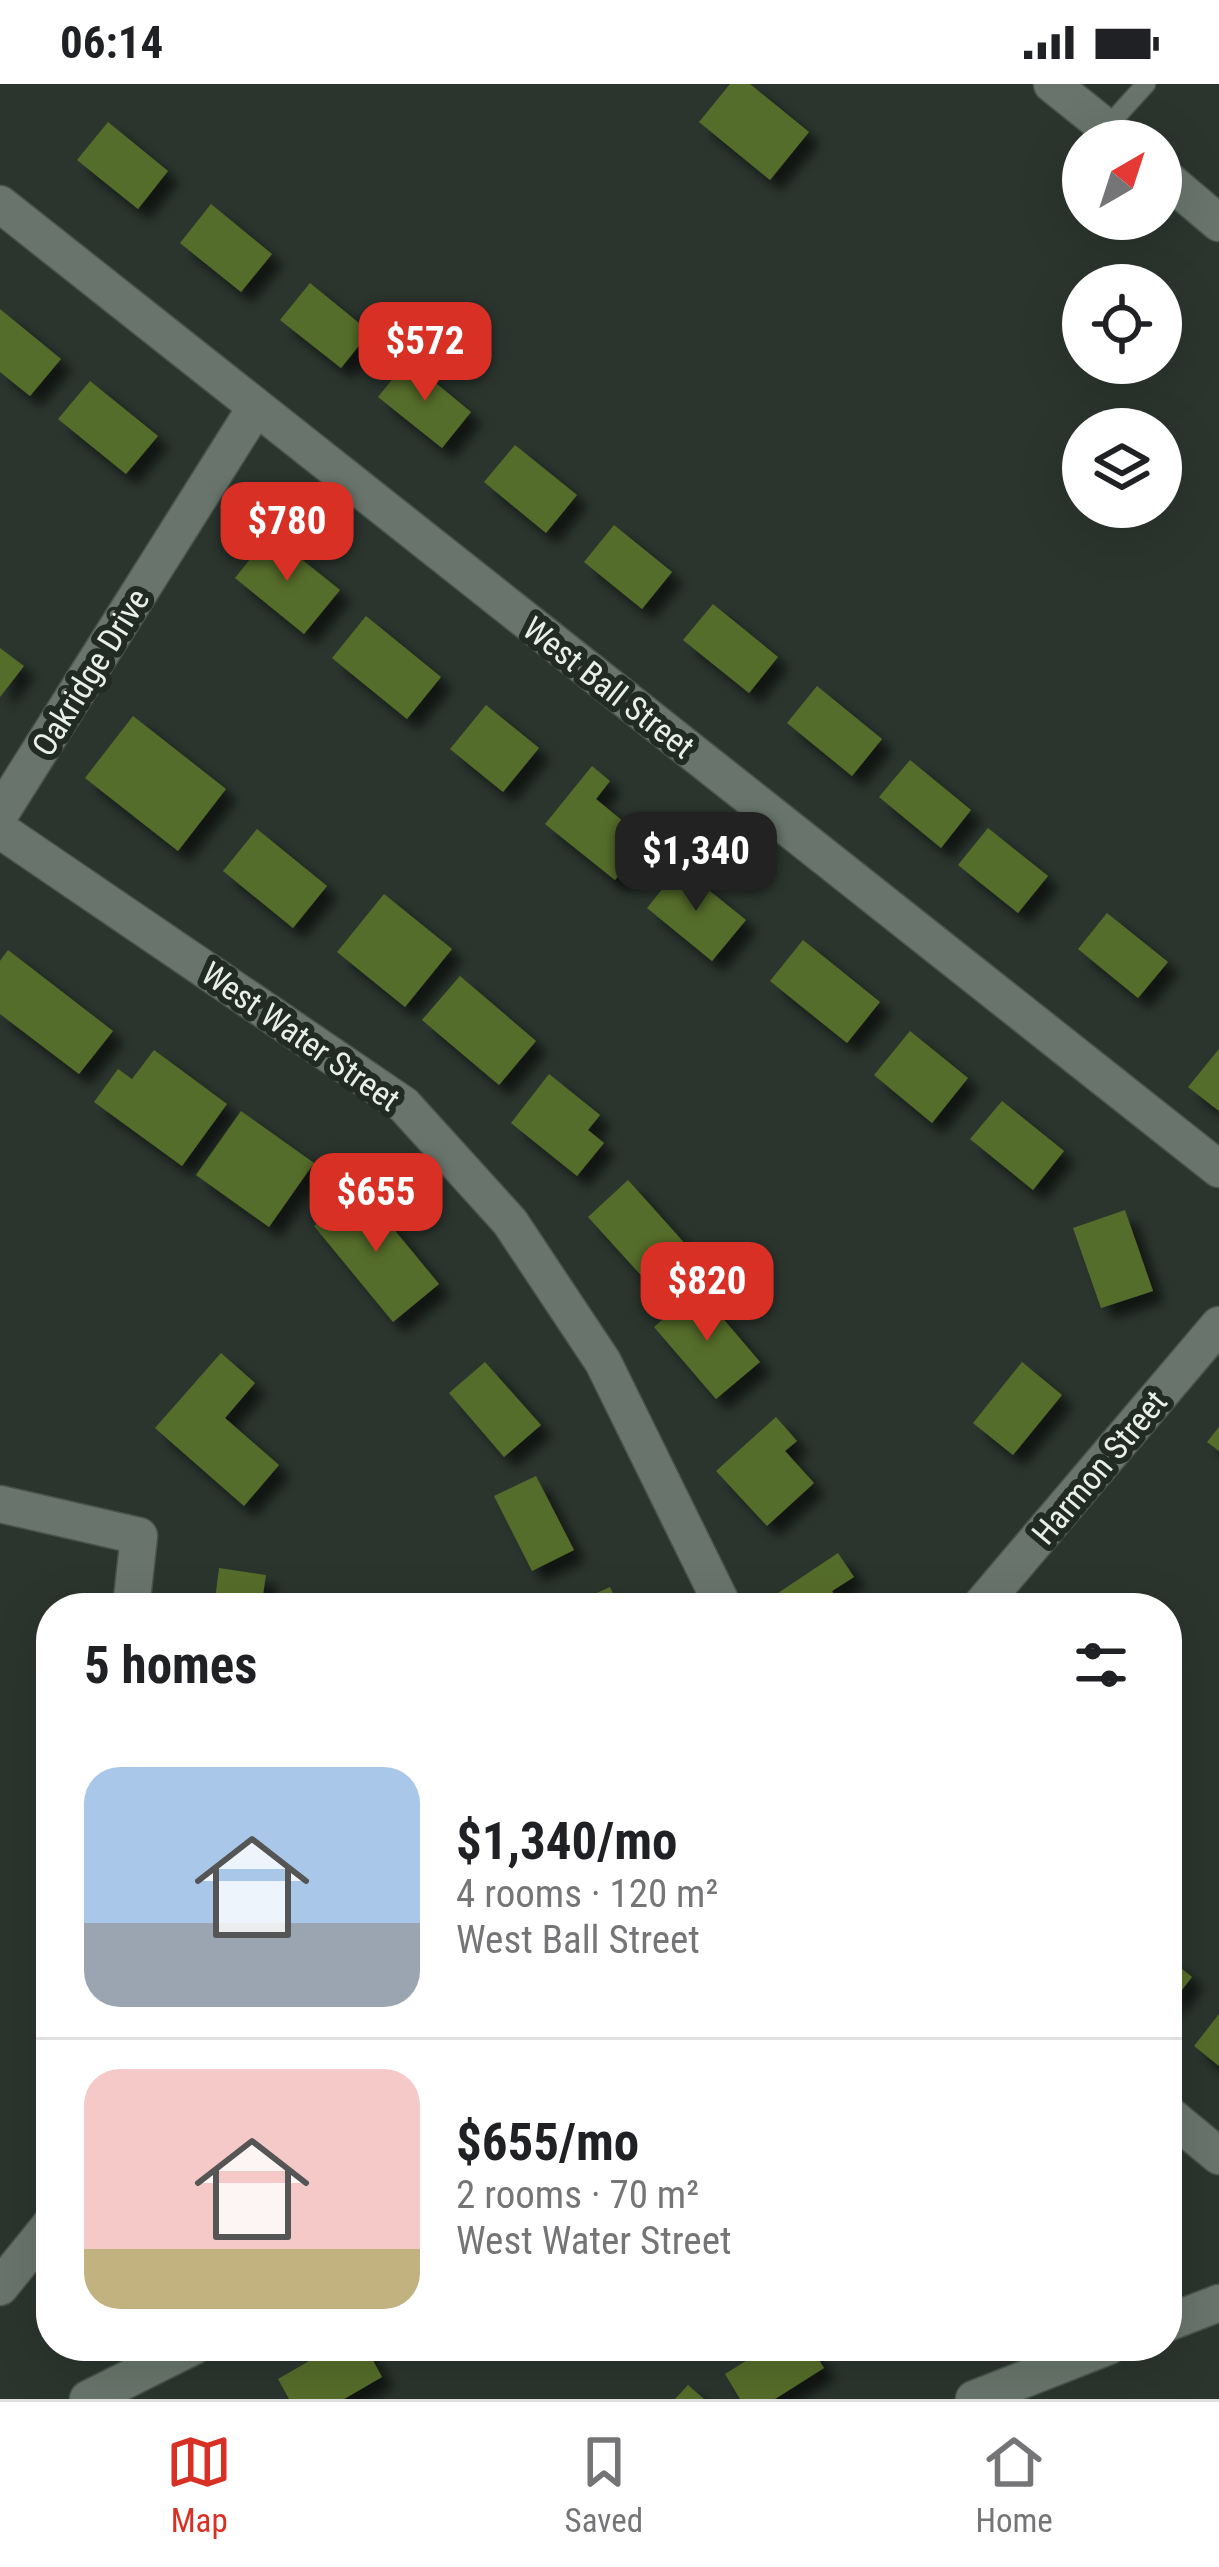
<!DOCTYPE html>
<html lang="en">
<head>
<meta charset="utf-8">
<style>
	:root { --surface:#fff; --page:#f2f2f2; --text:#202124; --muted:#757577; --line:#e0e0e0; --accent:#d93025 }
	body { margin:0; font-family:"Roboto Condensed",sans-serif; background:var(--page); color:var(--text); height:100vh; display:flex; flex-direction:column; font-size:45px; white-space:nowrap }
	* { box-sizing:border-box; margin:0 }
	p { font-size:39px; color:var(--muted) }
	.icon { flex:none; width:66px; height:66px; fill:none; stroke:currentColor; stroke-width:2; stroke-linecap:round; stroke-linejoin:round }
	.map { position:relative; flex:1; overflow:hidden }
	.sheet { position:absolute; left:36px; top:1509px; width:1146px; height:768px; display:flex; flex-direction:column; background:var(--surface); border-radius:48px; box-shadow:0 12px 48px #0002 }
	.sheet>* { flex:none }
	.needle { width:78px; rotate:39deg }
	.buttons { position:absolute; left:1062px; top:36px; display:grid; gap:24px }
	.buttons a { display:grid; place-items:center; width:120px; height:120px; border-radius:50%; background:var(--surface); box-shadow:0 12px 48px #0002; font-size:60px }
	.price { position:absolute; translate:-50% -102px; padding:0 27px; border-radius:24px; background:var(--accent); color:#fff; font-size:39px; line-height:78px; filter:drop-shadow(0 3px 6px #0008) }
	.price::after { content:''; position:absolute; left:50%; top:72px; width:36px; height:27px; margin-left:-18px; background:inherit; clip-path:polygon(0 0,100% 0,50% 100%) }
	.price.active { background:#222; color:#fff }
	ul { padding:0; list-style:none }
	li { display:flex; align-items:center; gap:36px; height:300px; padding:0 48px }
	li+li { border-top:3px solid var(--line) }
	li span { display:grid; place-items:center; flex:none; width:336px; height:240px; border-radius:36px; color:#555 }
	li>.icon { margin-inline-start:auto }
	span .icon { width:144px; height:144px; fill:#fffc; stroke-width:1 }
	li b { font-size:51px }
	h2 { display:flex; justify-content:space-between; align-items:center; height:144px; padding:0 48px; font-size:51px }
	.status { display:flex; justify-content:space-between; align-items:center; height:84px; padding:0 60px; background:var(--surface); direction:ltr }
	.status svg { height:33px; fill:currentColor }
	.menu { display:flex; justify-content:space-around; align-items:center; height:168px; border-top:3px solid var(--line); background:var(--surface); font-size:33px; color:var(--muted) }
	.menu a { display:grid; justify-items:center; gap:6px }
	.menu .active { color:var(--accent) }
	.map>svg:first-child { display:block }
	.building { fill:#556d29; filter:url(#shadow) }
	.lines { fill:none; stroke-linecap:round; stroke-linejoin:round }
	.service-casing { stroke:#4a544d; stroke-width:21 }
	.minor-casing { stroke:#4a544d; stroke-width:39 }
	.service { stroke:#69756c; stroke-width:18 }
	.minor { stroke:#69756c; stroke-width:36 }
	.labels { text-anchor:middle; stroke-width:12; stroke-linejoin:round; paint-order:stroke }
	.street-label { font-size:33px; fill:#e8efea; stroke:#212b24 }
</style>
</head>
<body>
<div class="status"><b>06:14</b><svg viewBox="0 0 49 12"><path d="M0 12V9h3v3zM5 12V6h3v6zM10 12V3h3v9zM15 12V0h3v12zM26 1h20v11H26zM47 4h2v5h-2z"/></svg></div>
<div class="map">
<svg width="1219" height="2315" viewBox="0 0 1219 2315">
	<defs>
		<filter id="shadow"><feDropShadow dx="11" dy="11" stdDeviation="6" flood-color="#0009"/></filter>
	</defs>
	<rect width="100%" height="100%" fill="#2b352e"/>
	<!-- building -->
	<path class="building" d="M730 0H750L809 48 770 96 699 38Z
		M108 38 168 87 138 125 77 76Z
		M211 120 272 170 241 208 180 159Z
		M310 199 370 248 341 284 280 236Z
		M0 225 61 275 30 312 0 288Z
		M408 276 471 328 442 364 378 313Z
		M90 297 158 352 126 390 58 335Z
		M515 361 577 411 546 449 484 398Z
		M614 441 672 488 642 525 584 478Z
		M270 450 340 506 304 550 235 494Z
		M713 520 778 573 749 609 683 556Z
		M366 532 441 593 407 635 332 574Z
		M0 564 24 582 0 613Z
		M817 602 882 655 852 692 787 639Z
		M486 621 539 664 503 708 450 665Z
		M133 632 226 705 178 767 85 694Z
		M910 676 971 726 941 764 879 713Z
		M592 682 610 697 596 715 647 757 615 796 545 740Z
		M988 744 1048 792 1018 829 958 781Z
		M257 745 327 802 293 844 223 787Z
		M680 783 746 836 712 877 647 824Z
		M384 810 452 865 405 923 337 868Z
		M1107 829 1168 878 1138 914 1078 865Z
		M803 856 880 918 847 959 770 897Z
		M8 866 113 947 79 990 0 930V877Z
		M460 892 536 957 499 1001 422 936Z
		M910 947 968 994 932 1039 874 991Z
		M1219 965V1027L1188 1003Z
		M154 966 227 1020 182 1082 94 1018 118 985 132 995Z
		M549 990 600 1031 588 1046 604 1059 577 1092 511 1039Z
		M1002 1017 1064 1067 1033 1106 970 1055Z
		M241 1027 314 1079 269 1143 196 1091Z
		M628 1096 688 1163 648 1199 588 1133Z
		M360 1104 439 1200 393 1238 314 1142Z
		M1125 1126 1153 1207 1101 1224 1073 1144Z
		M698 1205 760 1278 716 1315 654 1243Z
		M221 1269 255 1299 225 1334 279 1381 244 1422 155 1344Z
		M485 1278 541 1341 504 1373 449 1309Z
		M1022 1278 1062 1311 1013 1371 973 1339Z
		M776 1333 797 1357 785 1367 814 1399 767 1442 716 1387Z
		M1219 1343V1367L1207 1358Z
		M536 1392 574 1466 532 1487 494 1412Z
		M838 1469 854 1493 832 1507 843 1524H771L766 1517Z
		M219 1484 266 1491 261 1524H214Z
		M610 1503 620 1524H564Z
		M1167 1873 1192 1893 1167 1925Z
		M1219 1930V1982L1194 1962Z
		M335 2262H365L382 2293 344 2315H289L278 2295Z
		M770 2262H810L824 2284 775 2315H740L725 2290Z
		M688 2301 704 2315H675Z"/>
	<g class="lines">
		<!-- service casing -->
		<g class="service-casing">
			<path id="service" d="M1107 43 1146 0"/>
		</g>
		<!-- minor casing -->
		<g class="minor-casing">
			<path id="minor" d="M1052 0 1123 57
				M1161 90 1219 139
				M0 120 1219 1085
				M0 730 256 323
				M0 746 404 1021 510 1138 603 1278 724 1524
				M0 1420 139 1452 131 1524
				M979 1524 1219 1241
				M1167 2029 1219 2072
				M0 2203 51 2140
				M1167 2239 1219 2219
				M88 2315 194 2262
				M974 2315 1109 2262"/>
		</g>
		<!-- service -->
		<use href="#service" class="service"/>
		<!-- minor -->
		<use href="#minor" class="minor"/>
	</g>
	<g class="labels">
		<!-- street labels -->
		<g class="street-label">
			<text transform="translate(90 588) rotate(-58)" y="12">Oakridge Drive</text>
			<text transform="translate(609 603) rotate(38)" y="12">West Ball Street</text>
			<text transform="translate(301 952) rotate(35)" y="12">West Water Street</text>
			<text transform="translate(1099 1383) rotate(-50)" y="12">Harmon Street</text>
		</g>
	</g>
</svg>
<div class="buttons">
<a><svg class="needle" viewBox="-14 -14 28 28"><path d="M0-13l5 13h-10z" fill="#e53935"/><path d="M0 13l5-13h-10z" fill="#757577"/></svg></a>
<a><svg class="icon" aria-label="locate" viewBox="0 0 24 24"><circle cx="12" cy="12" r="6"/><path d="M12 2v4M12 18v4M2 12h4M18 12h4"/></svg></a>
<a><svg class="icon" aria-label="layers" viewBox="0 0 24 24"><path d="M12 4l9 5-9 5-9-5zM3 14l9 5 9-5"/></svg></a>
</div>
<b class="price" style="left:425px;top:320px">$572</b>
<b class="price" style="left:287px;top:500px">$780</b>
<b class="price active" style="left:696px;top:830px">$1,340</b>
<b class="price" style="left:376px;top:1171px">$655</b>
<b class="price" style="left:707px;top:1260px">$820</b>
<section class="sheet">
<h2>5 homes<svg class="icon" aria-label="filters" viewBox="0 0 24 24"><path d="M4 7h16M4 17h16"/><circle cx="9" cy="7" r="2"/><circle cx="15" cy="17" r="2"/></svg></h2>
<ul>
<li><span style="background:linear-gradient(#a9c7e8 65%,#9aa5b1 0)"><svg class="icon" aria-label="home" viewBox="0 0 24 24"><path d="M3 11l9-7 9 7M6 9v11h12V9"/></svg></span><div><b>$1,340/mo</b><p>4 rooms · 120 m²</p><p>West Ball Street</p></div></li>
<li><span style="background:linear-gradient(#f6c9c9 75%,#c2b280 0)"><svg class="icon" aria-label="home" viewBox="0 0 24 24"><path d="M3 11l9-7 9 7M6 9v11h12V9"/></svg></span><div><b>$655/mo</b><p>2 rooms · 70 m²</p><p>West Water Street</p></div></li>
</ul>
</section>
</div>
<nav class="menu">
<a class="active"><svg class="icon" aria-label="map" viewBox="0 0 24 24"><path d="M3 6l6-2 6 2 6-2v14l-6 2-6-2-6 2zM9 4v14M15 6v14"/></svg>Map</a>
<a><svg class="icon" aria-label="saved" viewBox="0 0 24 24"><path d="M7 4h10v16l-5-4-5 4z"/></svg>Saved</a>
<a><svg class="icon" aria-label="home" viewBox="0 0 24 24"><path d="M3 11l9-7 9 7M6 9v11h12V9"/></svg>Home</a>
</nav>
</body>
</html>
